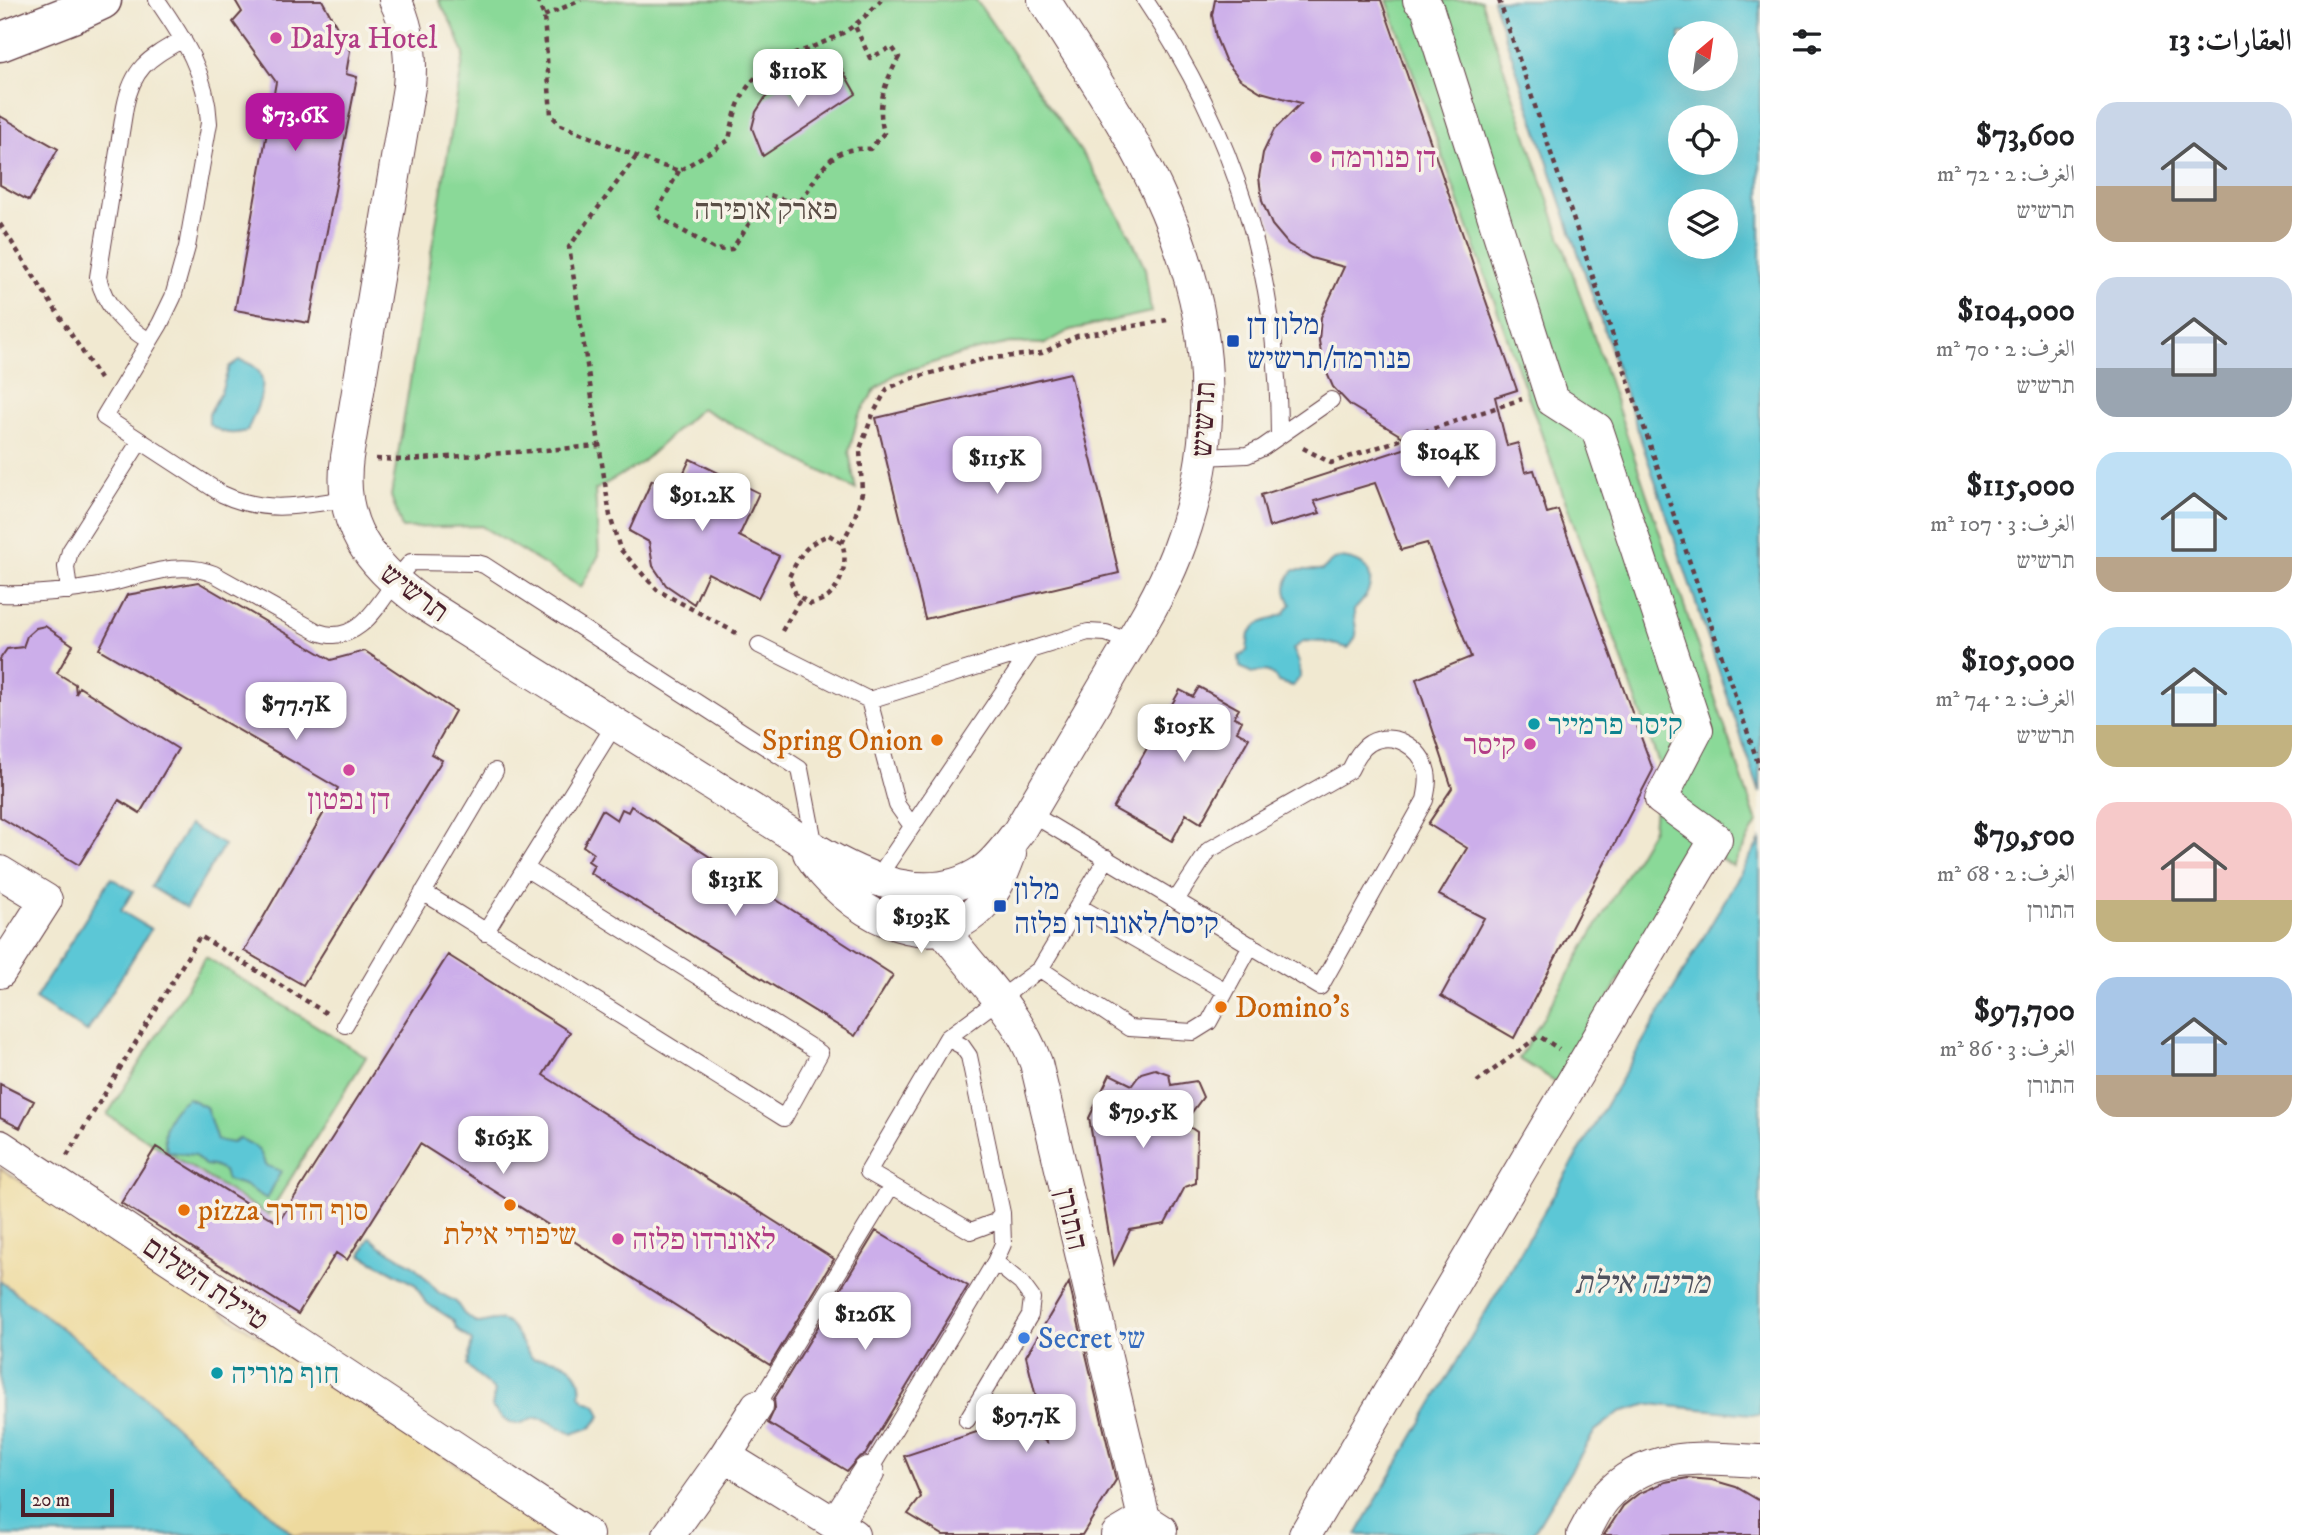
<!DOCTYPE html>
<html lang="ar">
<head>
<meta charset="utf-8">
<style>
	:root { --surface:#fff; --page:#f2f2f2; --text:#202124; --muted:#757577; --accent:#b5179e }
	body { margin:0; font-family:"IM FELL DW Pica",Amiri,"Frank Ruhl Libre",serif; background:var(--page); color:var(--text); direction:rtl; height:100vh; display:flex; flex-direction:column; font-size:26px; white-space:nowrap }
	* { box-sizing:border-box; margin:0 }
	p { font-size:23px; color:var(--muted) }
	.icon { flex:none; width:38px; height:38px; fill:none; stroke:currentColor; stroke-width:2; stroke-linecap:round; stroke-linejoin:round }
	.map { position:relative; flex:1; overflow:hidden; direction:ltr }
	.sheet { display:flex; flex-direction:column; background:var(--surface); width:560px }
	.sheet>* { flex:none }
	.needle { width:46px; rotate:29deg }
	.buttons { position:absolute; left:1668px; top:21px; display:grid; gap:14px }
	.buttons a { display:grid; place-items:center; width:70px; height:70px; border-radius:50%; background:var(--surface); box-shadow:0 7px 28px #0002; font-size:35px }
	.scale { position:absolute; left:21px; bottom:18px; width:93px; box-sizing:border-box; padding-left:7px; border:4px solid #4a1f2b; border-top:0; font-size:19px; line-height:24px; white-space:nowrap; color:#4a1f2b; -webkit-text-stroke:5px #f7f3e8; paint-order:stroke }
	.price { position:absolute; translate:-50% -60px; padding:0 16px; border-radius:14px; background:#fff; color:#222; font-size:23px; line-height:46px; filter:drop-shadow(0 2px 4px #0008) }
	.price::after { content:''; position:absolute; left:50%; top:42px; width:21px; height:16px; margin-left:-10px; background:inherit; clip-path:polygon(0 0,100% 0,50% 100%) }
	.price.current { background:var(--accent); color:#fff }
	ul { padding:0; list-style:none }
	li { display:flex; align-items:center; gap:21px; height:175px; padding:0 28px }
	li span { display:grid; place-items:center; flex:none; width:196px; height:140px; border-radius:21px; color:#555 }
	li>.icon { margin-inline-start:auto }
	span .icon { width:84px; height:84px; fill:#fffc; stroke-width:1 }
	li b { font-size:30px }
	h2 { display:flex; justify-content:space-between; align-items:center; height:84px; padding:0 28px; font-size:30px }
	main { display:flex; flex:1; min-height:0 }
	.map>svg:first-child { display:block }
	.green { fill:#8ad998; stroke:#6a7c62; stroke-width:2 }
	.sand { fill:#eeda9e; stroke:#9c7c64; stroke-width:2 }
	.water { fill:#5cc7d6; stroke:#537380; stroke-width:2; fill-rule:evenodd }
	.building { fill:#ccaeea }
	.lines { fill:none; stroke-linecap:round; stroke-linejoin:round }
	.lane-casing { stroke:#633d44; stroke-width:18 }
	.street-casing { stroke:#633d44; stroke-width:34 }
	.secondary-casing { stroke:#633d44; stroke-width:41 }
	.path { stroke:#633d44; stroke-width:4.5; stroke-dasharray:5 5; stroke-linecap:butt }
	.lane { stroke:#fff; stroke-width:16 }
	.street { stroke:#fff; stroke-width:32 }
	.secondary { stroke:#fff; stroke-width:38 }
	.hotel-dot { fill:#d1479c; stroke:#f7f3e8; stroke-width:2.5 }
	.transit-dot { fill:#1a4fb4; stroke:#f7f3e8; stroke-width:2.5 }
	.culture-dot { fill:#0f9aa8; stroke:#f7f3e8; stroke-width:2.5 }
	.food-dot { fill:#e8710a; stroke:#f7f3e8; stroke-width:2.5 }
	.shop-dot { fill:#3f7fe0; stroke:#f7f3e8; stroke-width:2.5 }
	.labels { text-anchor:middle; stroke-width:7; stroke-linejoin:round; paint-order:stroke }
	.hotel-label { font-size:30px; fill:#b23c85; stroke:#f7f3e8; text-anchor:start }
	.park-label { font-size:30px; fill:#5a4e46; stroke:#f7f3e8 }
	.transit-label { font-size:30px; fill:#164399; stroke:#f7f3e8; text-anchor:start }
	.street-label { font-size:30px; fill:#4a1f2b; stroke:#f7f3e8 }
	.culture-label { font-size:30px; fill:#0d838f; stroke:#f7f3e8; text-anchor:start }
	.food-label { font-size:30px; fill:#c56008; stroke:#f7f3e8; text-anchor:start }
	.shop-label { font-size:30px; fill:#366cbe; stroke:#f7f3e8; text-anchor:start }
	.water-label { font-size:32px; font-style:italic; fill:#4f515e; stroke:#f7f3e8 }
</style>
</head>
<body>
<main>
<section class="sheet">
<h2>العقارات: 13<svg class="icon" aria-label="filters" viewBox="0 0 24 24"><path d="M4 7h16M4 17h16"/><circle cx="9" cy="7" r="2"/><circle cx="15" cy="17" r="2"/></svg></h2>
<ul>
<li><span style="background:linear-gradient(#c9d6e8 60%,#b9a48a 0)"><svg class="icon" aria-label="home" viewBox="0 0 24 24"><path d="M3 11l9-7 9 7M6 9v11h12V9"/></svg></span><div><b>$73,600</b><p>الغرف: 2 · 72 m²</p><p>תרשיש</p></div></li>
<li><span style="background:linear-gradient(#c9d6e8 65%,#9aa5b1 0)"><svg class="icon" aria-label="home" viewBox="0 0 24 24"><path d="M3 11l9-7 9 7M6 9v11h12V9"/></svg></span><div><b>$104,000</b><p>الغرف: 2 · 70 m²</p><p>תרשיש</p></div></li>
<li><span style="background:linear-gradient(#bfe0f5 75%,#b9a48a 0)"><svg class="icon" aria-label="home" viewBox="0 0 24 24"><path d="M3 11l9-7 9 7M6 9v11h12V9"/></svg></span><div><b>$115,000</b><p>الغرف: 3 · 107 m²</p><p>תרשיש</p></div></li>
<li><span style="background:linear-gradient(#bfe0f5 70%,#c2b280 0)"><svg class="icon" aria-label="home" viewBox="0 0 24 24"><path d="M3 11l9-7 9 7M6 9v11h12V9"/></svg></span><div><b>$105,000</b><p>الغرف: 2 · 74 m²</p><p>תרשיש</p></div></li>
<li><span style="background:linear-gradient(#f6c9c9 70%,#c2b280 0)"><svg class="icon" aria-label="home" viewBox="0 0 24 24"><path d="M3 11l9-7 9 7M6 9v11h12V9"/></svg></span><div><b>$79,500</b><p>الغرف: 2 · 68 m²</p><p>התורן</p></div></li>
<li><span style="background:linear-gradient(#a9c7e8 70%,#b9a48a 0)"><svg class="icon" aria-label="home" viewBox="0 0 24 24"><path d="M3 11l9-7 9 7M6 9v11h12V9"/></svg></span><div><b>$97,700</b><p>الغرف: 3 · 86 m²</p><p>התורן</p></div></li>
</ul>
</section>
<div class="map">
<svg width="1760" height="1535" viewBox="0 0 1760 1535">
	<rect width="100%" height="100%" fill="#f7f3e8"/>
	<filter id="ink" filterUnits="userSpaceOnUse"><feTurbulence type="fractalNoise" baseFrequency=".0143" numOctaves="2"/><feDisplacementMap in="SourceGraphic" scale="14" xChannelSelector="R" yChannelSelector="G"/><feConvolveMatrix kernelMatrix="1 2 1 2 8 2 1 2 1" color-interpolation-filters="sRGB"/></filter>
	<filter id="wash" filterUnits="userSpaceOnUse"><feTurbulence type="fractalNoise" baseFrequency=".00686" numOctaves="4" result="noise"/><feDisplacementMap in="SourceGraphic" scale="28" xChannelSelector="R" yChannelSelector="G"/><feGaussianBlur stdDeviation="1.57" result="paint"/><feColorMatrix in="noise" values="0 0 0 0 0 0 0 0 0 0 0 0 0 0 0 0 0 1.4 0 .05"/><feComposite in="paint" operator="in"/></filter>
	<g filter="url(#wash)">
		<rect width="100%" height="100%" fill="#f1e9d1"/>
		<!-- green -->
		<path class="green" d="M438 0H976L1090 165 1131 237 1145 269 1151 312 1070 330 1045 344 1010 343 965 353 896 374 875 390 858 417 849 452 856 490 701 408 640 464 595 490 599 555 581 587 481 526 402 528 391 496 464 54 454 28Z
			M1387 0H1481L1757 823 1733 866 1696 843 1560 1084 1519 1059 1653 829 1659 764Z
			M206 957 366 1057 268 1215 107 1115Z"/>
		<!-- sand -->
		<path class="sand" d="M0 1168 565 1535H293L143 1396 91 1351 0 1281Z"/>
		<!-- water -->
		<path class="water" d="M1493 0H1760V793ZM1680 33H1726V79H1680ZM1680 117H1726V163H1680ZM1680 201H1726V247H1680Z
			M239 360C279 369 258 405 247 431 231 435 222 434 209 424V414L221 392 229 367Z
			M1340 558C1377 561 1378 587 1354 610 1353 629 1363 632 1348 648L1325 642 1304 641 1293 649 1299 662 1300 677 1293 686 1278 682C1271 669 1264 670 1252 673L1240 667 1239 656 1247 651 1249 633 1258 624 1284 614 1291 604C1284 591 1284 582 1294 570H1322L1332 561Z
			M189 825 224 845 186 908 151 887Z
			M1760 840V1415L1649 1404 1620 1412 1595 1431 1532 1535H1356Z
			M111 878 133 891 121 911 151 929 87 1032 35 999Z
			M188 1098 206 1107 217 1140 232 1143 239 1138C254 1145 261 1148 265 1165L281 1171 267 1199 244 1185 227 1180 224 1171 213 1166 205 1165 194 1155 168 1152C159 1130 168 1110 188 1098Z
			M370 1237 379 1245 414 1266 438 1292 456 1302 464 1314 477 1323C484 1323 489 1320 495 1320 518 1318 519 1349 534 1359 560 1356 584 1367 580 1396L585 1401 596 1405 601 1416 592 1427 572 1434 544 1419 535 1418 519 1424 510 1423 497 1413 492 1407 495 1391 467 1366 472 1341 457 1329 453 1320 425 1302 416 1285 361 1255Z
			M0 1281 91 1351 143 1396 293 1535H0Z"/>
		<g id="blocks">
			<!-- building -->
			<path class="building" d="M235 0H322L350 51 346 74 357 77 309 323 235 310 276 82 233 22 242 12Z
				M1215 0H1381L1517 390 1495 397 1507 446 1518 443 1525 472 1534 470 1547 513 1558 510 1653 770 1514 1038 1441 996 1484 918 1439 895 1467 848 1428 824 1452 788 1416 679 1471 657 1427 543 1401 550 1375 483 1314 501 1320 513 1269 527 1261 495 1416 445 1350 405 1333 387 1323 364 1319 341 1321 317 1344 267 1311 258 1288 244 1272 225 1262 201 1259 177 1263 153 1274 130 1301 103 1261 92 1240 79 1225 60 1216 38 1212 15Z
				M840 66 856 94 763 156 752 128 756 112 765 98 784 83 793 96Z
				M0 116 58 149 29 201 0 185Z
				M1070 373 1119 573 925 619 876 418Z
				M690 459 759 493 739 536 779 556 758 598 708 573 694 604 666 585 653 566 649 542 629 531 652 480 675 492Z
				M198 582 331 660 365 651 455 711 431 754 442 760 303 985 244 951 338 788 99 649 127 595Z
				M45 626 73 645 57 673 75 684 76 694 79 687 178 749 140 813 119 800 79 865 0 817V659L7 649 23 647 27 636 36 628Z
				M1199 687 1239 709 1234 717 1242 721 1237 731 1249 738 1201 823 1186 814 1172 841 1113 808 1180 690 1193 697Z
				M631 806 893 975 855 1036 590 873 594 865 588 861 593 853 583 846 602 810 617 820 622 809 628 812Z
				M448 955 570 1032 543 1075 834 1259 770 1365 420 1144 347 1260 336 1253 298 1314 121 1203 156 1147 278 1223Z
				M1155 1069 1169 1074 1171 1085 1196 1081 1203 1097 1184 1123 1197 1132 1196 1183 1185 1187 1165 1224 1130 1230 1114 1264 1089 1118 1110 1074 1132 1085 1141 1073Z
				M0 1084 34 1101 20 1128 0 1118Z
				M876 1231 968 1286 865 1455 859 1457 847 1471 768 1423 775 1408 774 1399Z
				M1069 1283 1116 1480 1082 1535H943L908 1514 921 1497 904 1456 986 1429 996 1414 1047 1442 1026 1356Z
				M1688 1478 1712 1480 1736 1487 1760 1501V1535H1604L1623 1506 1638 1494 1665 1482Z"/>
		</g>
	</g>
	<g filter="url(#ink)">
		<use href="#blocks" fill-opacity="0" stroke="#633d44" stroke-width="2"/>
		<g class="lines">
			<!-- lane casing -->
			<g class="lane-casing">
				<path id="lane" d="M157 0C184 39 207 74 209 123L187 247 173 297 160 324 104 417 222 494C264 514 301 506 345 499
					M1145 0C1235 133 1279 276 1279 436
					M149 341C124 325 105 307 98 277L125 107C133 66 150 58 183 39
					M1203 457 1247 455 1262 448 1331 400
					M69 591 66 567 70 551 140 441
					M0 594C33 595 65 592 98 586 137 579 175 558 214 574L318 632C355 646 376 609 394 583 399 575 405 569 411 562L477 563 484 565 800 769 815 847
					M759 645 869 700 1088 632 1106 633 1131 642
					M869 700 897 805 912 826
					M1030 813 1320 987 1425 800C1427 790 1429 781 1427 772 1422 747 1393 730 1370 743 1360 749 1355 760 1350 770L1209 850 1176 900
					M876 880 1032 649
					M423 892 784 1118 820 1053 525 868
					M1078 906 1226 991
					M485 933 615 724
					M1040 969 1129 1028 1193 1032 1209 1022 1251 945
					M345 1025 495 771
					M947 1038 962 1046 969 1056 1002 1213 995 1222 971 1231 868 1172 947 1038 1040 969 1107 858
					M757 1406 891 1186
					M967 1420 1030 1315 1032 1298 1021 1283 995 1262
					M868 1473 995 1262 1003 1244 1002 1213"/>
			</g>
			<!-- street casing -->
			<g class="street-casing">
				<path id="street" d="M395 0C409 28 412 56 409 87L347 457C338 524 369 564 421 602L815 849C864 879 929 908 983 871 997 861 1008 845 1019 831 1050 778 1082 725 1113 672 1136 634 1160 596 1176 555 1221 439 1215 324 1166 210 1135 136 1087 68 1044 0
					M809 853C843 908 931 965 985 902 997 889 1004 870 1010 854
					M0 872 46 900 0 972
					M942 928C974 973 1017 1010 1036 1063L1148 1535
					M0 1146 587 1535
					M725 1456 757 1406
					M835 1524 868 1473
					M669 1535 725 1456 853 1535
					M1117 1535 1144 1519 1161 1530
					M1305 1535 1716 839 1661 799 1697 730 1597 429 1552 400 1427 7 1419 0
					M1583 1535C1590 1523 1596 1508 1605 1498 1647 1450 1703 1458 1760 1461"/>
			</g>
			<!-- secondary casing -->
			<g class="secondary-casing">
				<path id="secondary" d="M0 42 72 14 102 0"/>
			</g>
			<!-- path -->
			<path class="path" d="M537 0 544 16 551 115 561 125 653 163 679 171 729 140C733 120 737 100 750 84 770 59 807 51 835 37 853 29 868 14 881 0
				M1499 0 1760 769
				M544 16 581 0
				M636 157 569 247 610 516 620 549 657 590 740 635
				M679 171 657 211 661 218 716 250 732 249 759 209 770 195 787 201 802 199C823 169 829 146 870 149L884 133C876 103 885 83 899 57L892 47 870 58 854 24
				M0 224 100 379
				M1303 448 1331 463 1522 399
				M376 459 408 460 599 446
				M829 535 842 543C848 560 843 584 828 597 824 600 816 602 811 604L796 595 789 577C800 555 805 544 829 535Z
				M842 543 854 520 862 493 860 449 873 414 887 389 909 379 984 359 1042 353 1077 336 1167 320
				M782 631 801 598
				M1477 1082 1539 1036 1559 1049
				M67 1156 200 936 326 1013"/>
			<!-- lane -->
			<use href="#lane" class="lane"/>
			<!-- street -->
			<use href="#street" class="street"/>
			<!-- secondary -->
			<use href="#secondary" class="secondary"/>
		</g>
	</g>
	<!-- markers -->
	<g class="hotel-dot">
		<circle cx="276" cy="38" r="7"/>
		<circle cx="1316" cy="157" r="7"/>
		<circle cx="1530" cy="744" r="7"/>
		<circle cx="349" cy="770" r="7"/>
		<circle cx="618" cy="1239" r="7"/>
	</g>
	<g class="transit-dot">
		<rect x="1226" y="334" width="14" height="14" rx="3.5"/>
		<rect x="993" y="899" width="14" height="14" rx="3.5"/>
	</g>
	<g class="culture-dot">
		<circle cx="1534" cy="724" r="7"/>
		<circle cx="217" cy="1373" r="7"/>
	</g>
	<g class="food-dot">
		<circle cx="937" cy="740" r="7"/>
		<circle cx="1221" cy="1007" r="7"/>
		<circle cx="510" cy="1205" r="7"/>
		<circle cx="184" cy="1210" r="7"/>
	</g>
	<circle class="shop-dot" cx="1024" cy="1338" r="7"/>
	<g class="labels">
		<!-- hotel labels -->
		<g class="hotel-label">
			<text x="290" y="48">Dalya Hotel</text>
			<text x="1330" y="167">דן פנורמה</text>
			<text x="1516" y="754" text-anchor="end">קיסר</text>
			<text x="349" y="809" text-anchor="middle">דן נפטון</text>
			<text x="632" y="1249">לאונרדו פלזה</text>
		</g>
		<!-- park labels -->
		<g class="park-label">
			<text x="766" y="219">פארק אופירה</text>
		</g>
		<!-- transit labels -->
		<g class="transit-label">
			<text x="1247" y="334">מלון דן<tspan x="1247" dy="34">פנורמה/תרשיש</tspan></text>
			<text x="1014" y="899">מלון<tspan x="1014" dy="34">קיסר/לאונרדו פלזה</tspan></text>
		</g>
		<!-- street labels -->
		<g class="street-label">
			<text transform="translate(1203 419) rotate(-87)" y="10">תרשיש</text>
			<text transform="translate(415 592) rotate(37)" y="10">תרשיש</text>
			<text transform="translate(1072 1219) rotate(77)" y="10">התורן</text>
			<text transform="translate(206 1283) rotate(34)" y="10">טיילת השלום</text>
		</g>
		<!-- culture labels -->
		<g class="culture-label">
			<text x="1548" y="734">קיסר פרמייר</text>
			<text x="231" y="1383">חוף מוריה</text>
		</g>
		<!-- food labels -->
		<g class="food-label">
			<text x="923" y="750" text-anchor="end">Spring Onion</text>
			<text x="1235" y="1017">Domino's</text>
			<text x="198" y="1220">pizza סוף הדרך</text>
			<text x="510" y="1244" text-anchor="middle">שיפודי אילת</text>
		</g>
		<!-- shop labels -->
		<g class="shop-label">
			<text x="1038" y="1348">Secret שי</text>
		</g>
		<!-- water labels -->
		<g class="water-label">
			<text x="1642" y="1293">מרינה אילת</text>
		</g>
	</g>
</svg>
<div class="buttons">
<a><svg class="needle" viewBox="-14 -14 28 28"><path d="M0-13l5 13h-10z" fill="#e53935"/><path d="M0 13l5-13h-10z" fill="#757577"/></svg></a>
<a><svg class="icon" aria-label="locate" viewBox="0 0 24 24"><circle cx="12" cy="12" r="6"/><path d="M12 2v4M12 18v4M2 12h4M18 12h4"/></svg></a>
<a><svg class="icon" aria-label="layers" viewBox="0 0 24 24"><path d="M12 4l9 5-9 5-9-5zM3 14l9 5 9-5"/></svg></a>
</div>
<div class="scale">20 m</div>
<b class="price" style="left:798px;top:109px">$110K</b>
<b class="price current" style="left:295px;top:153px">$73.6K</b>
<b class="price" style="left:1448px;top:490px">$104K</b>
<b class="price" style="left:997px;top:496px">$115K</b>
<b class="price" style="left:702px;top:533px">$91.2K</b>
<b class="price" style="left:296px;top:742px">$77.7K</b>
<b class="price" style="left:1184px;top:764px">$105K</b>
<b class="price" style="left:735px;top:918px">$131K</b>
<b class="price" style="left:921px;top:955px">$193K</b>
<b class="price" style="left:1143px;top:1150px">$79.5K</b>
<b class="price" style="left:503px;top:1176px">$163K</b>
<b class="price" style="left:865px;top:1352px">$126K</b>
<b class="price" style="left:1026px;top:1454px">$97.7K</b>
</div>
</main>
</body>
</html>
